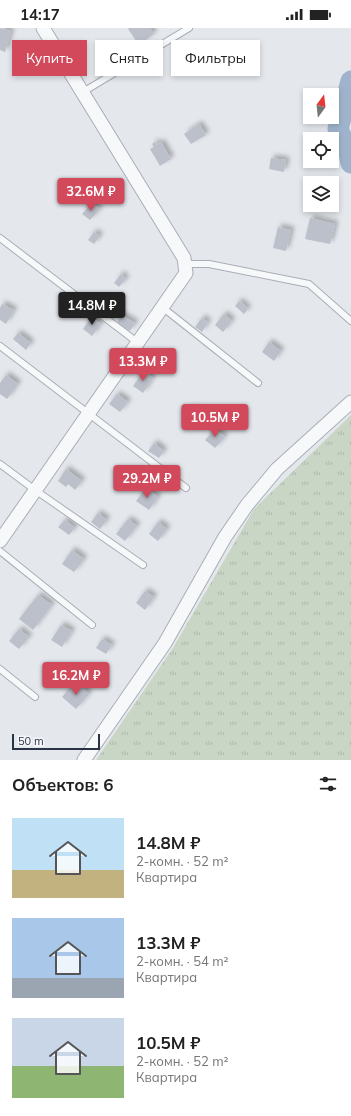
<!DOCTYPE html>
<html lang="ru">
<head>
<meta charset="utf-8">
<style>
	:root { --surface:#fff; --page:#f2f2f2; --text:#222; --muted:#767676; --accent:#d1495b }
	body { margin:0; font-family:Mulish,sans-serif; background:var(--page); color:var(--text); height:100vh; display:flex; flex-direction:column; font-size:15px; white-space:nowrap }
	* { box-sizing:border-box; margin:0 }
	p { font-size:13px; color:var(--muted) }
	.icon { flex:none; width:22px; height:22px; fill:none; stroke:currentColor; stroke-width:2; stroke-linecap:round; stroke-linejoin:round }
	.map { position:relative; height:732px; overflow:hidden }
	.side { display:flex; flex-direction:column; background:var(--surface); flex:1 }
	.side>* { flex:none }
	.banner { position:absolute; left:12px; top:12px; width:327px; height:36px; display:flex; gap:8px }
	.needle { width:26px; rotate:15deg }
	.controls { position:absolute; left:303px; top:60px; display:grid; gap:8px }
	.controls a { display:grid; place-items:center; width:36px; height:36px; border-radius:0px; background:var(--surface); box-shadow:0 2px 6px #0003; font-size:20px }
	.scale { position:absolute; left:12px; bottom:10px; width:88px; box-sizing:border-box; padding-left:4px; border:2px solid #2b3445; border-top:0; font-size:11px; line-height:14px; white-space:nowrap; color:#2b3445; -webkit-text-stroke:3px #f4f6f9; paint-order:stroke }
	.price { position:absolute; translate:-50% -34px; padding:0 9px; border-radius:4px; background:var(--accent); color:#fff; font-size:13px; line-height:26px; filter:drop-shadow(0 1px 2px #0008) }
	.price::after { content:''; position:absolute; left:50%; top:24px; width:12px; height:9px; margin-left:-6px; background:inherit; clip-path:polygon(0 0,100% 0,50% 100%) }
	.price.current { background:#222; color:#fff }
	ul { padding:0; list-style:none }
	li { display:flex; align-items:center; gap:12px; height:100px; padding:0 12px }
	li span { display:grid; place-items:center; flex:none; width:112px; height:80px; border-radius:0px; color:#555 }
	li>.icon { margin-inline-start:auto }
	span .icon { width:48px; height:48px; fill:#fffc; stroke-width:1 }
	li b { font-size:17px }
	h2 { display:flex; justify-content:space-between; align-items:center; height:48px; padding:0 12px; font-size:17px }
	.tag { padding:0 14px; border-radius:0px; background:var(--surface); box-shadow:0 2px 6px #0003; font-size:14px; line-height:36px }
	.tag.current { background:var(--accent); color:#fff }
	.status { display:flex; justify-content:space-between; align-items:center; height:28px; padding:0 20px; background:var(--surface); direction:ltr }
	.status svg { height:11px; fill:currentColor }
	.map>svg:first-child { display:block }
	.grass { fill:url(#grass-tufts) }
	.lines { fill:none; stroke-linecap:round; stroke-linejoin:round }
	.river { stroke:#9fb4cc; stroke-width:21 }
	.building { fill:#bbc0ca; filter:url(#shadow) }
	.service-casing { stroke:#a9aeb7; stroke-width:8 }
	.minor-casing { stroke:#a9aeb7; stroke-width:15 }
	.service { stroke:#f7f8fa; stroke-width:6 }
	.minor { stroke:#f7f8fa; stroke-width:13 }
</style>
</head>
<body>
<div class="status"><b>14:17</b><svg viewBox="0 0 49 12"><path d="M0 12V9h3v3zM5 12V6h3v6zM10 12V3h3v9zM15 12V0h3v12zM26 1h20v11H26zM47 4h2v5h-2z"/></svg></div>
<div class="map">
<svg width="351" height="732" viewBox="0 0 351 732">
	<defs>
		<pattern id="grass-tufts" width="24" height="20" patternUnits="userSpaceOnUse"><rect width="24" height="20" fill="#c9d6c5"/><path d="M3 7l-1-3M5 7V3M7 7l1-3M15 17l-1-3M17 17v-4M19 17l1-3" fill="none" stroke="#adb8ab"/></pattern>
		<filter id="shadow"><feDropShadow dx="3.5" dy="-3.5" stdDeviation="2" flood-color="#0004"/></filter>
	</defs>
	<rect width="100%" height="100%" fill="#e4e7ec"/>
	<!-- grass -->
	<path class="grass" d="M351 387V732H96L173 620 254 481Z"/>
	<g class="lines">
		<!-- river -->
		<path class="river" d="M351 53 338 101 349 125 351 135"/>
	</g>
	<!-- building -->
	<path class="building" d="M0 0 11 3 5 24 0 22Z
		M129 0H150L154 6 139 17 128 1Z
		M199 96 206 107 191 116 184 106Z
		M155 114 157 117 161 114 171 131 160 138 150 121 154 119 152 116Z
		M271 130 286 132 284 144 269 141Z
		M92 175 100 181 90 192 82 186Z
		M310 190 335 196 330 216 305 211Z
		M278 199 291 202 286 223 273 220Z
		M94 204 100 208 94 216 88 212Z
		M121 246 126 251 119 259 114 255Z
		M239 273 248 281 244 286 235 278Z
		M2 276 14 282 6 296 0 292V280Z
		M224 286 232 293 223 304 215 297Z
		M121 287 135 295 130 303 117 295Z
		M91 289 101 296 92 308 83 301Z
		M202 290 208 294 202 304 195 299Z
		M18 305 31 315 26 322 13 311Z
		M269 314 281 323 274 333 262 324Z
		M144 343 153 350 143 365 133 358Z
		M6 347 18 356 7 371 0 366V355Z
		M117 366 128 374 120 384 109 376Z
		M191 380 200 387 194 395 185 389Z
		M215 401 225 409 215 420 205 412Z
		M154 415 164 423 159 430 148 423Z
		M66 441 82 453 75 462 68 456 66 459 58 453Z
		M146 460 158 469 149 482 136 473Z
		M98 485 107 492 100 501 91 494Z
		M128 491 137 498 125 513 116 506Z
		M65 492 75 500 69 507 58 499Z
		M158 494 167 501 158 513 149 506Z
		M72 522 84 531 74 544 62 536Z
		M145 563 154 569 145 582 136 575Z
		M38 567 52 577 33 602 19 591Z
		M61 597 72 603 62 619 51 612Z
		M19 601 29 609 19 621 9 613Z
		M102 611 112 617 106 626 96 620Z
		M75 654 89 666 76 681 62 669Z"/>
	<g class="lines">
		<!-- service casing -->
		<g class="service-casing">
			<path id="service" d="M83 64 189 0
				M0 210 137 314
				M185 236H209L309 256 351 293
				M162 279 258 355
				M0 318 186 460
				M0 436 35 462 143 537
				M0 523 92 597
				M0 641 35 669"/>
		</g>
		<!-- minor casing -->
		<g class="minor-casing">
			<path id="minor" d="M0 513 186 245 184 230 43 0
				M84 732 165 615 225 509 247 477 277 441 351 374"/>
		</g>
		<!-- service -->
		<use href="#service" class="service"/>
		<!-- minor -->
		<use href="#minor" class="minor"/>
	</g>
</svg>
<div class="controls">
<a><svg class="needle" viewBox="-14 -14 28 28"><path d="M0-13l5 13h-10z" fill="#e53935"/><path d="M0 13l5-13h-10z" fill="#767676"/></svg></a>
<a><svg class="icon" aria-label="locate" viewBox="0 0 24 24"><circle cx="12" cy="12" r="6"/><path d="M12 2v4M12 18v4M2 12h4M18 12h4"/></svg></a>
<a><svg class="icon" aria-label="layers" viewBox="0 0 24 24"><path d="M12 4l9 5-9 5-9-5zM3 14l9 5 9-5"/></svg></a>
</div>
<div class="scale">50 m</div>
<b class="price" style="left:91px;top:184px">32.6M ₽</b>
<b class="price current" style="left:92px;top:298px">14.8M ₽</b>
<b class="price" style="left:143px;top:354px">13.3M ₽</b>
<b class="price" style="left:215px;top:410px">10.5M ₽</b>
<b class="price" style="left:147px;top:471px">29.2M ₽</b>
<b class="price" style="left:76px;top:668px">16.2M ₽</b>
<div class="banner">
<a class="tag current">Купить</a>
<a class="tag">Снять</a>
<a class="tag">Фильтры</a>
</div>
</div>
<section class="side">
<h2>Объектов: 6<svg class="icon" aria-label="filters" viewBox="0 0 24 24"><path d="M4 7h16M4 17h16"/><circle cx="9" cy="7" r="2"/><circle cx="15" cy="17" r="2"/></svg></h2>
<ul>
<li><span style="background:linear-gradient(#bfe0f5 65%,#c2b280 0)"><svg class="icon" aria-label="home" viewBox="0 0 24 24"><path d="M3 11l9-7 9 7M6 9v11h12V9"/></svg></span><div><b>14.8M ₽</b><p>2-комн. · 52 m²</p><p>Квартира</p></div></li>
<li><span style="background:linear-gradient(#a9c7e8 75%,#9aa5b1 0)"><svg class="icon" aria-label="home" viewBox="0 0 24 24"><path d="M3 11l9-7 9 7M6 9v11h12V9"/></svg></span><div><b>13.3M ₽</b><p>2-комн. · 54 m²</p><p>Квартира</p></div></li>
<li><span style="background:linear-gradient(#c9d6e8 60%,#8fb573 0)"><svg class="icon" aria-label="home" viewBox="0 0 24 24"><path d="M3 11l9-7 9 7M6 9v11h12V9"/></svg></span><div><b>10.5M ₽</b><p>2-комн. · 52 m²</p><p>Квартира</p></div></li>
</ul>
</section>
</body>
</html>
